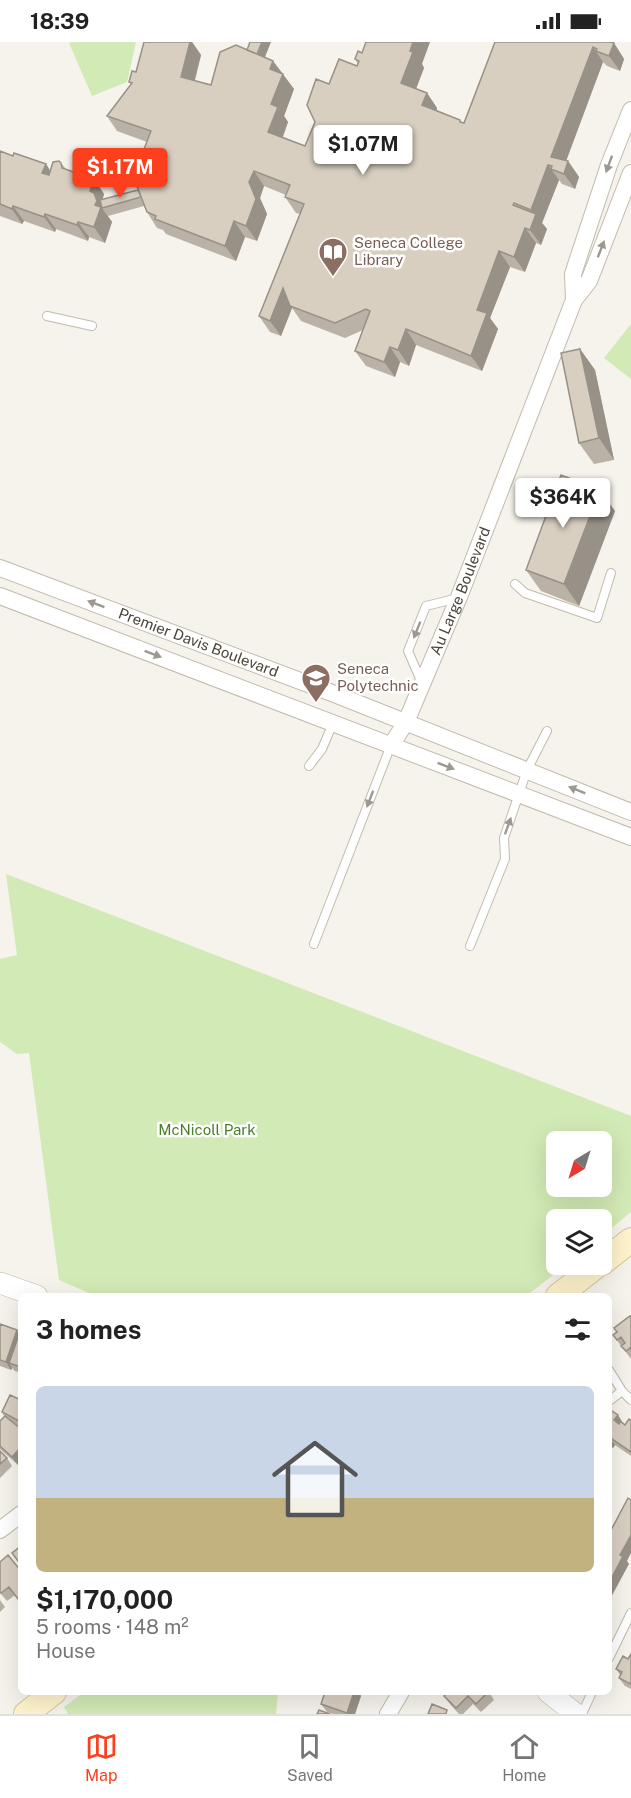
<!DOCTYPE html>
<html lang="en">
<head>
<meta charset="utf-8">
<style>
	:root { --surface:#fff; --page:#f6f6f6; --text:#222; --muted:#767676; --line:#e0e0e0; --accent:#fc3f1d }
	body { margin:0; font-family:"Public Sans",sans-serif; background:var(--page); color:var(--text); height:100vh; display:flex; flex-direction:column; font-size:22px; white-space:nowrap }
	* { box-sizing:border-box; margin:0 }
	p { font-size:20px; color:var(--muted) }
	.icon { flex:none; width:33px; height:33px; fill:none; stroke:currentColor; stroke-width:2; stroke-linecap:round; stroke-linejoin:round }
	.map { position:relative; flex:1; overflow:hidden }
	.sheet { position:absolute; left:18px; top:1251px; width:594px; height:402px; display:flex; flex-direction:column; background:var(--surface); border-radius:9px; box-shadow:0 6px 24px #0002 }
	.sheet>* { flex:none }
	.needle { width:39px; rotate:218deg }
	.tools { position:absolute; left:546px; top:1089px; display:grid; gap:12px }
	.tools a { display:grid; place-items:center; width:66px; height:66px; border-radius:9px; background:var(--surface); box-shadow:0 6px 24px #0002; font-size:30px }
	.price { position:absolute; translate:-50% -51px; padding:0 14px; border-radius:6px; background:#fff; color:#222; font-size:20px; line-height:39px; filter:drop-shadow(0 2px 3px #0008) }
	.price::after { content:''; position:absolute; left:50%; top:36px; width:18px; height:14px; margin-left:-9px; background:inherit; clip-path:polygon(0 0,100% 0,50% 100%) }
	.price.active { background:var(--accent); color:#fff }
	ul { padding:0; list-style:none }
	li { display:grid; align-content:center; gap:12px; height:318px; padding:0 18px }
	li span { display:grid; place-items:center; height:186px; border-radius:9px; color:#555 }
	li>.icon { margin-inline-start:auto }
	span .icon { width:108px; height:108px; fill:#fffc; stroke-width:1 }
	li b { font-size:26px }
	h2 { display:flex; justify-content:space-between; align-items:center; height:72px; padding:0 18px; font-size:26px }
	.status { display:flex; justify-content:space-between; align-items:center; height:42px; padding:0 30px; background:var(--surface); direction:ltr }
	.status svg { height:16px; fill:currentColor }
	.menu { display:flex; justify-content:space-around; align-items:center; height:84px; border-top:2px solid var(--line); background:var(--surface); font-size:16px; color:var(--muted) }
	.menu a { display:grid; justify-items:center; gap:3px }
	.menu .active { color:var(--accent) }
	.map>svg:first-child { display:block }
	.green { fill:#d2eab5; fill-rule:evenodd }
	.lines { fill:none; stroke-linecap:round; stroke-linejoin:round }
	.service-casing { stroke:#c2bbae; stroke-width:10 }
	.minor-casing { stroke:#c2bbae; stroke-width:18 }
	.tertiary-casing { stroke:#c2bbae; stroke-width:22 }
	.secondary-casing { stroke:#d6c79b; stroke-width:26 }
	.service { stroke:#fff; stroke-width:8 }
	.minor { stroke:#fff; stroke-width:16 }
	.tertiary { stroke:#fff; stroke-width:21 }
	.secondary { stroke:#fff3cd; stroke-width:24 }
	.wall { fill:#bab2a6 }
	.shaded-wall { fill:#979187 }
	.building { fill:#d8cfc1; stroke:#979187; stroke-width:1.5 }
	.oneway { fill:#9c9892 }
	.labels { text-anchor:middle; stroke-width:5; stroke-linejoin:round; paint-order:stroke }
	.education-label { font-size:15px; fill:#785e54; stroke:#fff; text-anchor:start }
	.street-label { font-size:15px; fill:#4b4439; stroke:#fff }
	.park-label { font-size:15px; fill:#4a7f2a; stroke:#fff }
</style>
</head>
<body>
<div class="status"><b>18:39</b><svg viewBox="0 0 49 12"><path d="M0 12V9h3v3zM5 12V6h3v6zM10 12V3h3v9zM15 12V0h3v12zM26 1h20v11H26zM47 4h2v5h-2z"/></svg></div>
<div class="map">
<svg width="631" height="1672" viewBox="0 0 631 1672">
	<rect width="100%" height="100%" fill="#f6f3ec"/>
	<!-- green -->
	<path class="green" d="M72 0H136L127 40 92 54 69 1Z
		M631 282V337L604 316Z
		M6 832 631 1074V1170L602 1194V1178H556V1222L566 1223 526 1254H96L59 1238 29 1011 17 1012 0 1000V917L17 913ZM556 1100H602V1144H556Z
		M84 1650H278L276 1672H68L64 1665Z"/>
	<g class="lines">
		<!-- service casing -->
		<g class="service-casing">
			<path id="service" d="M47 274 92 284
				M515 542 525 551 597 576 611 531
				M422 641 408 609 426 564 458 556
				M309 724 322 707 333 681
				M314 902 391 703
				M470 904 505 817 504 796 527 728 547 689
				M609 1328 622 1349
				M609 1359 622 1349 631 1358
				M609 1616 631 1571
				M582 1672 592 1650"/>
		</g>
		<!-- minor casing -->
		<g class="minor-casing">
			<g id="minor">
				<path d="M574 258 573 232 609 123 631 68"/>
				<path id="s1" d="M0 526 332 651 631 770"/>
				<path d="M0 554 631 795"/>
				<path id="s2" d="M392 702 406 680 459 555 574 258 589 239 631 131"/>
				<path d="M0 1488 21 1472"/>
				<path d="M388 1672 401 1650"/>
			</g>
		</g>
		<!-- tertiary casing -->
		<g class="tertiary-casing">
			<path id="tertiary" d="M0 1241 37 1254
				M548 1650 576 1672"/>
		</g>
		<!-- secondary casing -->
		<g class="secondary-casing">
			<path id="secondary" d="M602 1221 631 1198
				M558 1254 599 1222
				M26 1672 54 1650"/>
		</g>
		<!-- service -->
		<use href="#service" class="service"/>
		<!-- minor -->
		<use href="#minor" class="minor"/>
		<!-- tertiary -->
		<use href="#tertiary" class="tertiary"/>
		<!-- secondary -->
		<use href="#secondary" class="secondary"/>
	</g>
	<!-- wall -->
	<path class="wall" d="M144 0H192L201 13 195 39 211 43 265 15 273 19 294 47 284 74 288 80 283 95 305 104 329 42 357 24 358 22 355 17 362 11 422 22 424 26 416 47 427 51 437 66V68L464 81 495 0 614 1 624 17 620 29 607 24 603 20 566 119H568L579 135 575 147 562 142 559 138 542 181 547 187 541 203 536 201 525 230 510 225 490 276 498 287 482 329 416 303 409 324 400 320 395 335 366 324 355 309 363 288 345 296 301 279 292 266 281 294 270 290 259 274 300 172 296 171 285 155 286 153 264 144 260 156 267 172 257 199 245 195 236 219 166 192 163 188 157 186 147 170 144 164 108 174 112 180 105 201 89 195 88 199 56 187 55 190 24 179 22 182 0 174V109L13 114 46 122 50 129 61 121 66 127 94 137 104 152 103 157 138 148 152 130 141 115 147 100 117 89 107 74 131 42 129 40 136 30Z
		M580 307 595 328 614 418 594 422 579 401Z
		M615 469 579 564 541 549 526 528Z
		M631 1276V1317L613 1293Z
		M0 1282 20 1292 21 1290V1331L15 1329 12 1326 11 1328 0 1324Z
		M21 1358V1386L16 1383 21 1387V1420L18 1423 0 1407V1379L4 1374 2 1370Z
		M609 1367 625 1383 631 1378V1414L615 1403 613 1406 609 1403Z
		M0 1409 7 1416 12 1424 0 1436Z
		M0 1520 21 1529V1561L15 1553 7 1559 0 1551Z
		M0 1558 5 1565 0 1570Z
		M631 1612V1647L625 1644 619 1636 620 1633 616 1627 628 1617Z
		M325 1650H359L361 1654 355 1672H333L327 1670 321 1662Z
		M489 1650 494 1658 481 1670 473 1662 463 1672H459L450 1662 444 1654Z"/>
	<!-- shaded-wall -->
	<path class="shaded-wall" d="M190 0H192L201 13 191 51 181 35Z
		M262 0H271L261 25 256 17Z
		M413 0H430L422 22 424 26 412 57 401 41Z
		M614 1 624 17 620 29 609 14Z
		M593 5 603 20 562 130 551 115Z
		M273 19 294 47 284 74 288 80 279 105 268 90 271 62 270 27Z
		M427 51 437 66 433 78 422 63Z
		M568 119 579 135 575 147 564 132Z
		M46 122 56 138 42 131Z
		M548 123 559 138 542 181 547 187 541 203 530 188 535 174 531 168Z
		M254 129 264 144 260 156 267 172 257 199 246 184 249 140Z
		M94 137 104 152 101 161 102 166 112 180 105 201 94 185 95 163 90 149Z
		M13 164 24 179 22 182 12 167Z
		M45 172 56 187 55 190 44 175Z
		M234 179 245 195 236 219 225 204Z
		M78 180 89 195 88 199 77 183Z
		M525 186 536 201 525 230 514 215Z
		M499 209 510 225 490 276 498 287 482 329 471 314 477 268Z
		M283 246 292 266 281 294 270 279Z
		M406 287 416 303 409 324 398 308Z
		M390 305 400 320 395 335 384 320Z
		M580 307 595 328 614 418 599 396Z
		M600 448 615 469 579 564 564 542Z
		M17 1288 21 1293 9 1321 12 1326 11 1328 6 1320Z
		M618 1373 623 1381 620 1386 614 1378Z
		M609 1395 615 1403 613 1406 609 1400Z
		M21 1405V1420L18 1423 12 1415Z
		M631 1493V1511L627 1519 629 1522 609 1559V1541L620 1513Z
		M354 1650H359L361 1654 355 1672H347V1671Z"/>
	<!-- building -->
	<path class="building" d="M144 0H190L181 35 211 43 220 10 236 3 273 19 270 27 283 32 271 62 278 65 268 90 305 104 315 80 307 63 316 37 329 42 339 17 357 24 359 19 355 17 358 9 362 11 366 0H413L410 9 413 10 401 41 427 51 422 63 460 78V80L464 81 495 0H610L614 1 609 14 596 9 597 7 593 5 551 115 568 119 564 132 551 127 552 124 548 123 531 168 514 161 513 163 536 172 530 188 525 186 514 215 499 209 477 268 487 271 471 314 406 287 398 308 390 305 384 320 355 309 370 269 366 267 335 281 290 264 283 246 270 279 259 274 304 162 285 155 290 143 254 129 249 140 256 157 246 184 234 179 225 204 155 177 156 174 147 170 135 139 140 127 152 131 156 120 141 115 151 89 107 74 132 41 129 40 132 29 136 30Z
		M250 0H262L257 12 247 8Z
		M0 109 13 114 14 111 46 122 42 131 49 133 53 120 59 119 61 121 62 126 94 137 90 149 94 151 97 159 95 163 101 165 94 185 78 180 77 183 45 172 44 175 13 164 12 167 0 162Z
		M138 148 141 155 102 166 100 158Z
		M580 307 599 396 579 401 561 311Z
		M561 433 600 448 564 542 526 528Z
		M630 1274 631 1276V1308L630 1306 626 1309 621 1304 625 1301 621 1295 617 1298 613 1293 617 1290 614 1286Z
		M0 1282 17 1288 6 1320 0 1318Z
		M20 1290H21V1325L9 1321Z
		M10 1353 21 1358V1380L2 1370Z
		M609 1367 618 1373 614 1378 619 1382 620 1379 625 1383 629 1377 631 1378V1410L609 1395V1396Z
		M5 1374 21 1387V1405L12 1415 0 1404V1379Z
		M0 1409 7 1416 0 1422Z
		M628 1456 631 1458V1493L620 1513 623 1514 609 1541V1492Z
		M21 1504V1523L12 1511Z
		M8 1513 21 1529V1555L18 1557 9 1545 1 1551 0 1550V1520Z
		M631 1612V1642L619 1636 622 1630 616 1627 623 1614 628 1617Z
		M325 1650H354L347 1671 321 1662Z
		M449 1650H488L476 1662 468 1654 456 1666 444 1654Z
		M432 1662 447 1668 446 1672H428Z
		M319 1668 330 1672H317Z"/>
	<!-- one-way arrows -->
	<defs><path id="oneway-solid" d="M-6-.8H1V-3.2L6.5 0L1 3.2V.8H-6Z" transform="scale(1.5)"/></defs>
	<g class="oneway">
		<use href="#oneway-solid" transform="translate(609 122) rotate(110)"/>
		<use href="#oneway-solid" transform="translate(601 207) rotate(-69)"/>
		<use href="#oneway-solid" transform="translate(96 562) rotate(-159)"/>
		<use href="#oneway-solid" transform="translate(417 588) rotate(112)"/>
		<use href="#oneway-solid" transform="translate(153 612) rotate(21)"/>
		<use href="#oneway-solid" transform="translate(446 724) rotate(21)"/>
		<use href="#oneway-solid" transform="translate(577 748) rotate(-158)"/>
		<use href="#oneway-solid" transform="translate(370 757) rotate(111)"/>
		<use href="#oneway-solid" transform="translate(508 784) rotate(-70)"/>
	</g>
	<!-- icons -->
	<defs>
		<g id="library-pin" transform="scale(1.5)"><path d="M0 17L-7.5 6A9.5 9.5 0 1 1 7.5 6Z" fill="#8d6e63" stroke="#fff"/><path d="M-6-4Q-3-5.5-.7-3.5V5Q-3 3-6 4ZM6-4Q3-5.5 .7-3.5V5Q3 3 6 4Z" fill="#fff"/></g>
		<g id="university-pin" transform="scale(1.5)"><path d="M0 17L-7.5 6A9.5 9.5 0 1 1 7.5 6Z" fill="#8d6e63" stroke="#fff"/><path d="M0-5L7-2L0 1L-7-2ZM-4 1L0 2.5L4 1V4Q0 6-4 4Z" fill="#fff"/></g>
	</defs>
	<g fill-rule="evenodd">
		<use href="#library-pin" x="333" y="210"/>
		<use href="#university-pin" x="316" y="636"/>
	</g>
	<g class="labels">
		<!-- education labels -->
		<g class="education-label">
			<text x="354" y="206">Seneca College<tspan x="354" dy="17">Library</tspan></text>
			<text x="337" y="632">Seneca<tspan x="337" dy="17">Polytechnic</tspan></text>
		</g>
		<!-- street labels -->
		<g class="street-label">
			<text dy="5" stroke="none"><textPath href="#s2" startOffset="168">Au Large Boulevard</textPath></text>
			<text dy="5" stroke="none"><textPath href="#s1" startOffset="212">Premier Davis Boulevard</textPath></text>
		</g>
		<!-- park labels -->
		<g class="park-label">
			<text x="207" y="1093">McNicoll Park</text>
		</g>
	</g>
</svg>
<div class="tools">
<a><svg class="needle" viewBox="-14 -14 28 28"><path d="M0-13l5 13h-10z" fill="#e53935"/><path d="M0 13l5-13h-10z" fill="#767676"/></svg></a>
<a><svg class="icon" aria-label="layers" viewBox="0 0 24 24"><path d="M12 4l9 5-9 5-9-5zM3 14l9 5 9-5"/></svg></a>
</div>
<b class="price" style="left:363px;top:134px">$1.07M</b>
<b class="price active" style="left:120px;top:157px">$1.17M</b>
<b class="price" style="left:563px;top:487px">$364K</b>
<section class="sheet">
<h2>3 homes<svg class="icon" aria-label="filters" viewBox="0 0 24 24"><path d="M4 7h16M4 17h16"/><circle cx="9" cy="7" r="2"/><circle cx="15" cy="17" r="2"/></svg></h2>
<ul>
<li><span style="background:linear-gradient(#c9d6e8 60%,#c2b280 0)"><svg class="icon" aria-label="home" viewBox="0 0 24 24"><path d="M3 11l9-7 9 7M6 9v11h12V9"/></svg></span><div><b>$1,170,000</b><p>5 rooms · 148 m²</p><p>House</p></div></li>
</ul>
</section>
</div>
<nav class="menu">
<a class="active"><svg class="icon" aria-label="map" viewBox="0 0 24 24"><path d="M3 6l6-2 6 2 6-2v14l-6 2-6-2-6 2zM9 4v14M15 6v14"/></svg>Map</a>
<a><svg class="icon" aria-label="saved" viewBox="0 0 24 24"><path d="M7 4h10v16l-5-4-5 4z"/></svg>Saved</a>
<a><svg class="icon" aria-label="home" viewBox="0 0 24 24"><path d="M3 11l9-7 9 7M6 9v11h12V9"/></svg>Home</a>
</nav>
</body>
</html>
